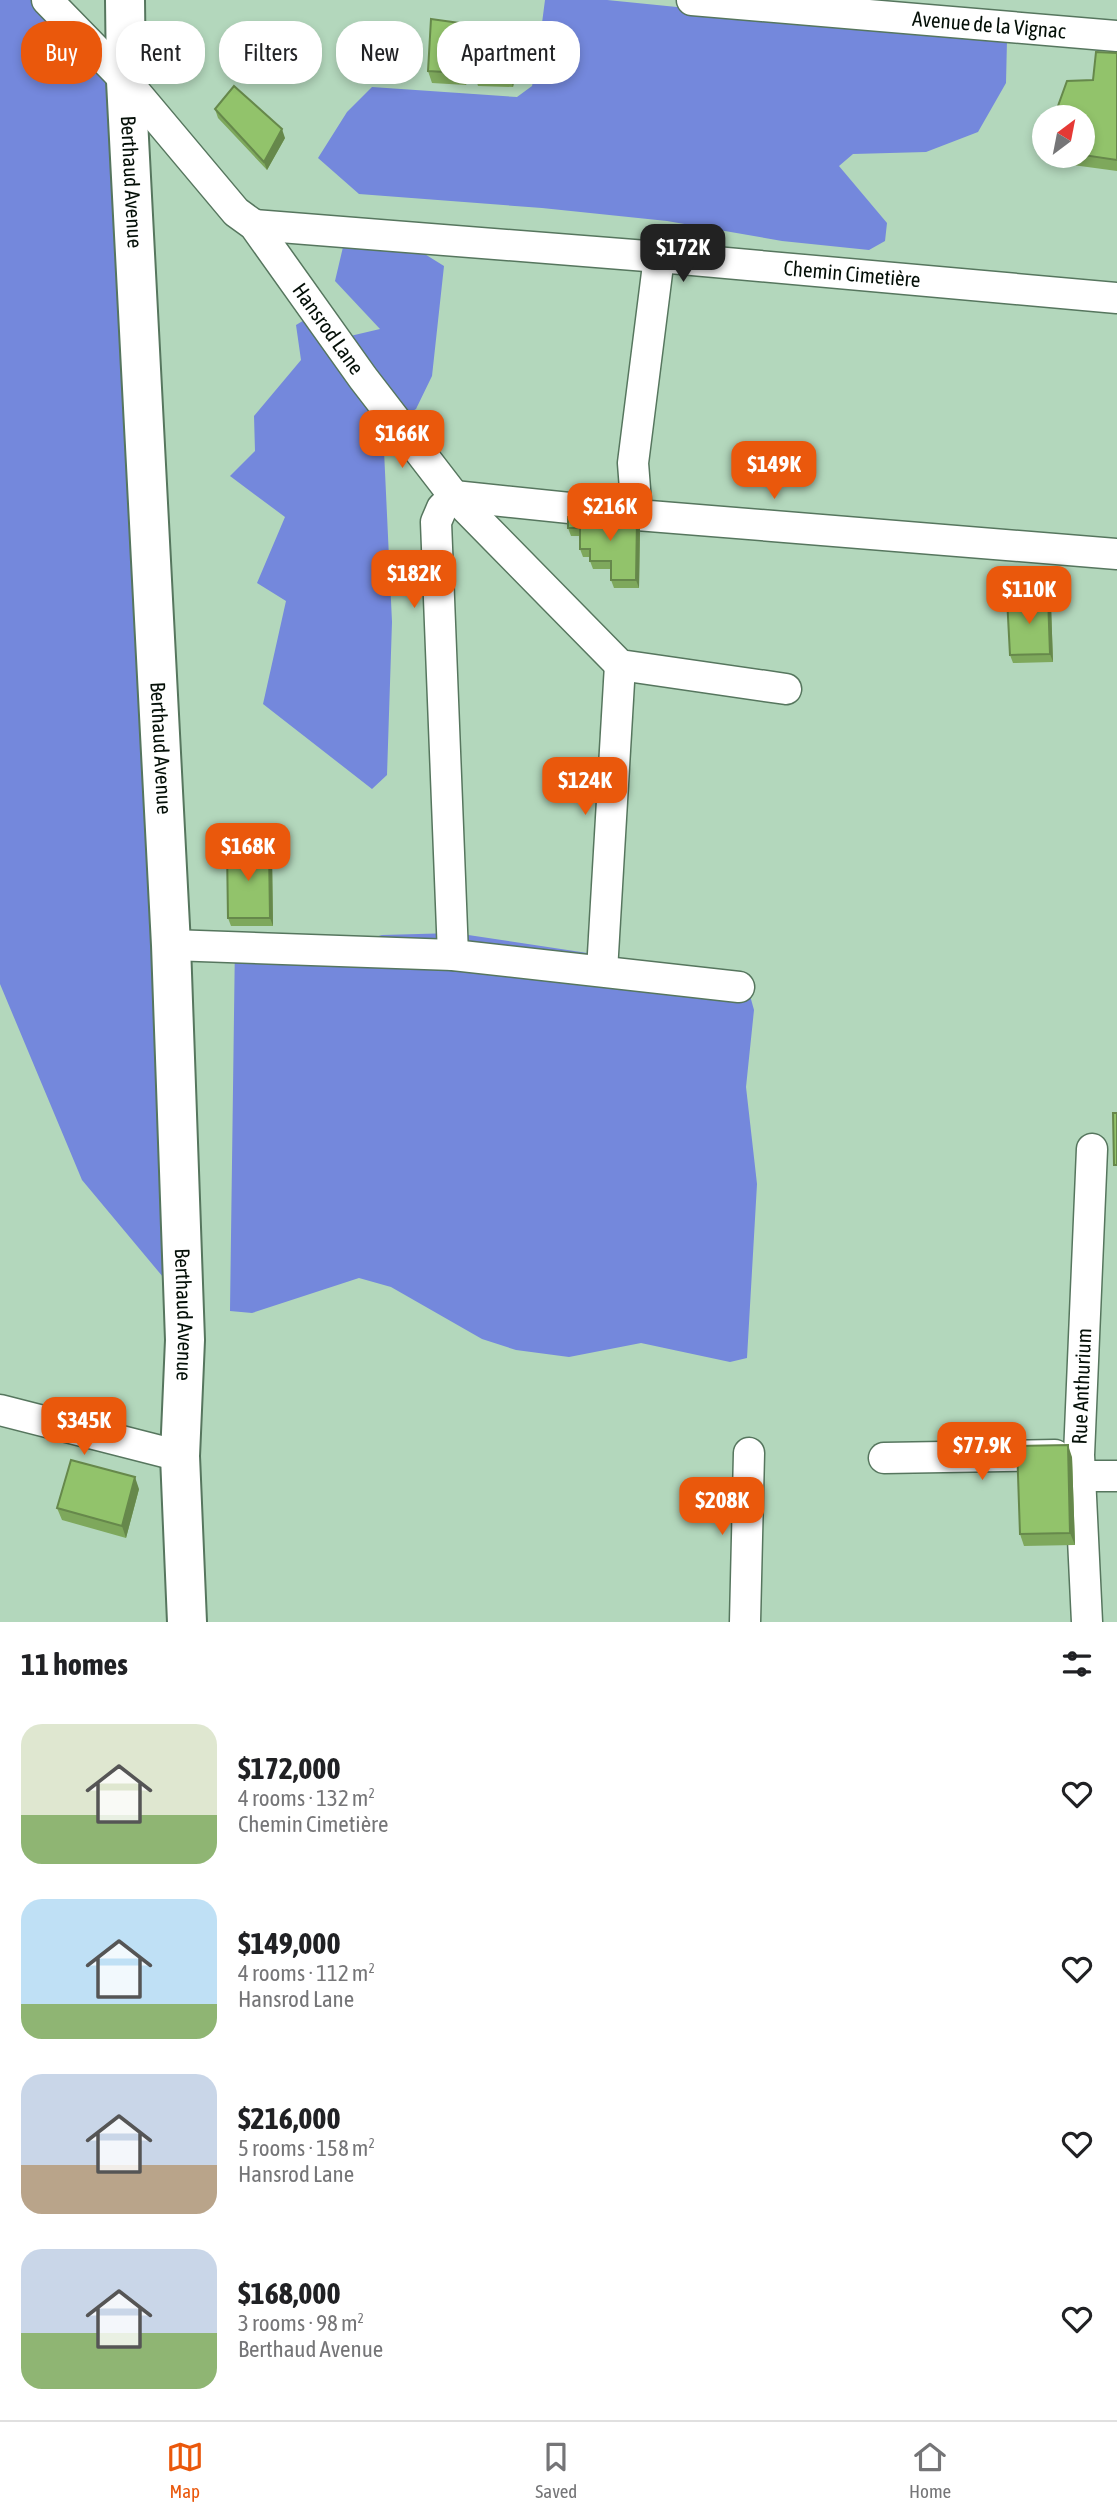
<!DOCTYPE html>
<html lang="en">
<head>
<meta charset="utf-8">
<style>
	:root { --surface:#fff; --page:#f6f6f6; --text:#202124; --muted:#757577; --line:#e0e0e0; --accent:#ea580c }
	body { margin:0; font-family:"Asap Condensed",sans-serif; background:var(--page); color:var(--text); height:100vh; display:flex; flex-direction:column; font-size:26px; white-space:nowrap }
	* { box-sizing:border-box; margin:0 }
	p { font-size:23px; color:var(--muted) }
	.icon { flex:none; width:38px; height:38px; fill:none; stroke:currentColor; stroke-width:2; stroke-linecap:round; stroke-linejoin:round }
	.map { position:relative; height:1622px; overflow:hidden }
	.side { display:flex; flex-direction:column; background:var(--surface); flex:1 }
	.side>* { flex:none }
	.top-card { position:absolute; left:21px; top:21px; width:700px; height:63px; display:flex; gap:14px }
	.needle { width:46px; rotate:32deg }
	.controls { position:absolute; left:1032px; top:105px; display:grid; gap:14px }
	.controls a { display:grid; place-items:center; width:63px; height:63px; border-radius:50%; background:var(--surface); box-shadow:0 4px 10px #0003; font-size:35px }
	.price { position:absolute; translate:-50% -60px; padding:0 16px; border-radius:14px; background:var(--accent); color:#fff; font-size:23px; line-height:46px; filter:drop-shadow(0 2px 4px #0008) }
	.price::after { content:''; position:absolute; left:50%; top:42px; width:21px; height:16px; margin-left:-10px; background:inherit; clip-path:polygon(0 0,100% 0,50% 100%) }
	.price.active { background:#222; color:#fff }
	ul { padding:0; list-style:none }
	li { display:flex; align-items:center; gap:21px; height:175px; padding:0 21px }
	li span { display:grid; place-items:center; flex:none; width:196px; height:140px; border-radius:21px; color:#555 }
	li>.icon { margin-inline-start:auto }
	span .icon { width:84px; height:84px; fill:#fffc; stroke-width:1 }
	li b { font-size:30px }
	h2 { display:flex; justify-content:space-between; align-items:center; height:84px; padding:0 21px; font-size:30px }
	.tag { padding:0 24px; border-radius:28px; background:var(--surface); box-shadow:0 4px 10px #0003; font-size:24px; line-height:63px }
	.tag.active { background:var(--accent); color:#fff }
	.tab-bar { display:flex; justify-content:space-around; align-items:center; height:98px; border-top:2px solid var(--line); background:var(--surface); font-size:19px; color:var(--muted) }
	.tab-bar a { display:grid; justify-items:center; gap:4px }
	.tab-bar .active { color:var(--accent) }
	.map>svg:first-child { display:block }
	.forest { fill:#7488dc }
	.lines { fill:none; stroke-linecap:round; stroke-linejoin:round }
	.street-casing { stroke:#56765e; stroke-width:33 }
	.secondary-casing { stroke:#56765e; stroke-width:42 }
	.street { stroke:#fff; stroke-width:30 }
	.secondary { stroke:#fff; stroke-width:38 }
	.wall { fill:#7ea85c }
	.shaded-wall { fill:#66884b }
	.building { fill:#92c36b; stroke:#66884b; stroke-width:2 }
	.labels { text-anchor:middle; stroke-width:7; stroke-linejoin:round; paint-order:stroke }
	.street-label { font-size:21px; fill:#040f07; stroke:#c0e4c9 }
</style>
</head>
<body>
<div class="map">
<svg width="1117" height="1622" viewBox="0 0 1117 1622">
	<rect width="100%" height="100%" fill="#b3d7bc"/>
	<!-- forest -->
	<path class="forest" d="M0 0H43L125 83 183 1278 163 1277 82 1180 0 984Z
		M545 0H607L1007 40 1006 83 978 132 926 152 853 154 839 166 887 223 885 241 869 250 782 241 667 221 542 208 359 194 318 158 347 112 372 87 517 97 532 86 536 69Z
		M343 247 415 248 444 266 432 376 416 409 383 429 392 622 387 775 372 789 263 704 286 601 257 583 285 517 230 476 255 451 254 416 301 360 296 325 326 307 346 337 380 329 335 281Z
		M455 933 693 969 749 992 754 1010 746 1087 757 1184 747 1358 730 1362 641 1343 569 1357 516 1350 482 1339 391 1287 359 1278 252 1313 230 1311 235 941 328 951 382 935Z"/>
	<g class="lines">
		<!-- street casing -->
		<g class="street-casing">
			<g id="street">
				<path id="s1" d="M47 0 126 81 236 212 254 225 363 378 454 496 620 665 786 689"/>
				<path id="s2" d="M692 0 1117 36"/>
				<path id="s3" d="M254 225 659 257 1117 298"/>
				<path d="M659 257 633 463 637 515 1117 554"/>
				<path d="M171 945 453 955 739 987"/>
				<path d="M453 955 436 522 442 508 454 496 637 515"/>
				<path d="M602 971 620 665"/>
				<path d="M0 1410 180 1456"/>
				<path d="M884 1458 1055 1455"/>
				<path d="M1081 1476H1117"/>
				<path d="M745 1622 749 1453"/>
				<path id="s4" d="M1087 1622 1079 1455 1092 1149"/>
			</g>
		</g>
		<!-- secondary casing -->
		<g class="secondary-casing">
			<g id="secondary">
				<path id="s5" d="M125 0 126 81 171 945 185 1340 180 1456 187 1622"/>
			</g>
		</g>
		<!-- street -->
		<use href="#street" class="street"/>
		<!-- secondary -->
		<use href="#secondary" class="secondary"/>
	</g>
	<!-- wall -->
	<path class="wall" d="M517 31 522 43 513 87 478 86 474 73H469L466 85 432 83 428 71Z
		M1117 53V171L1058 163 1055 156H1083V117L1093 80Z
		M215 109 285 138 267 170 218 118Z
		M637 519 640 527 639 588H614L611 580V569H593L590 561V557H583L580 549V536H571L568 528Z
		M1048 596 1051 605 1053 662 1013 663 1010 655Z
		M272 856 273 926H231L228 918Z
		M1072 1457 1075 1545 1024 1546 1020 1534Z
		M139 1489 126 1538 62 1520 57 1508Z"/>
	<!-- shaded-wall -->
	<path class="shaded-wall" d="M517 31 522 43 513 87 509 74Z
		M464 61 469 73 466 85 462 73Z
		M282 129 285 138 267 170 264 162Z
		M637 519 640 527 639 588 636 580Z
		M1048 596 1051 605 1053 662 1050 654Z
		M269 848 272 856 273 926 270 918Z
		M1068 1445 1072 1457 1075 1545 1070 1533Z
		M135 1477 139 1489 126 1538 122 1526Z"/>
	<!-- building -->
	<path class="building" d="M431 19 517 31 509 74H474V62L464 61 462 73 428 71Z
		M1096 52 1117 53V160L1083 155V117H1054L1067 81 1093 80Z
		M234 86 282 129 264 162 215 109Z
		M568 517 637 519 636 580H611V561H590V549H580V528H568Z
		M1048 596 1050 654 1010 655 1007 598Z
		M227 848H269L270 918H228Z
		M1113 1113H1117V1165H1114Z
		M1068 1445 1070 1533 1020 1534 1017 1446Z
		M71 1460 135 1477 122 1526 57 1508Z"/>
	<g class="labels">
		<!-- street labels -->
		<g class="street-label">
			<text dy="7" stroke="none"><textPath href="#s2" startOffset="298">Avenue de la Vignac</textPath></text>
			<text dy="7" stroke="none"><textPath href="#s5" startOffset="182">Berthaud Avenue</textPath></text>
			<text dy="7" stroke="none"><textPath href="#s3" startOffset="600">Chemin Cimetière</textPath></text>
			<text dy="7" stroke="none"><textPath href="#s1" startOffset="434">Hansrod Lane</textPath></text>
			<text dy="7" stroke="none"><textPath href="#s5" startOffset="749">Berthaud Avenue</textPath></text>
			<text dy="7" stroke="none"><textPath href="#s5" startOffset="1316">Berthaud Avenue</textPath></text>
			<text dy="7" stroke="none"><textPath href="#s4" startOffset="236">Rue Anthurium</textPath></text>
		</g>
	</g>
</svg>
<div class="controls">
<a><svg class="needle" viewBox="-14 -14 28 28"><path d="M0-13l5 13h-10z" fill="#e53935"/><path d="M0 13l5-13h-10z" fill="#757577"/></svg></a>
</div>
<b class="price active" style="left:683px;top:284px">$172K</b>
<b class="price" style="left:402px;top:470px">$166K</b>
<b class="price" style="left:774px;top:501px">$149K</b>
<b class="price" style="left:610px;top:543px">$216K</b>
<b class="price" style="left:414px;top:610px">$182K</b>
<b class="price" style="left:1029px;top:626px">$110K</b>
<b class="price" style="left:585px;top:817px">$124K</b>
<b class="price" style="left:248px;top:883px">$168K</b>
<b class="price" style="left:84px;top:1457px">$345K</b>
<b class="price" style="left:982px;top:1482px">$77.9K</b>
<b class="price" style="left:722px;top:1537px">$208K</b>
<div class="top-card">
<a class="tag active">Buy</a>
<a class="tag">Rent</a>
<a class="tag">Filters</a>
<a class="tag">New</a>
<a class="tag">Apartment</a>
</div>
</div>
<section class="side">
<h2>11 homes<svg class="icon" aria-label="filters" viewBox="0 0 24 24"><path d="M4 7h16M4 17h16"/><circle cx="9" cy="7" r="2"/><circle cx="15" cy="17" r="2"/></svg></h2>
<ul>
<li><span style="background:linear-gradient(#dfe7d0 65%,#8fb573 0)"><svg class="icon" aria-label="home" viewBox="0 0 24 24"><path d="M3 11l9-7 9 7M6 9v11h12V9"/></svg></span><div><b>$172,000</b><p>4 rooms · 132 m²</p><p>Chemin Cimetière</p></div><svg class="icon" aria-label="heart" viewBox="0 0 24 24"><path d="M12 20l-8-8c-3-5 5-10 8-4 3-6 11-1 8 4z"/></svg></li>
<li><span style="background:linear-gradient(#bfe0f5 75%,#8fb573 0)"><svg class="icon" aria-label="home" viewBox="0 0 24 24"><path d="M3 11l9-7 9 7M6 9v11h12V9"/></svg></span><div><b>$149,000</b><p>4 rooms · 112 m²</p><p>Hansrod Lane</p></div><svg class="icon" aria-label="heart" viewBox="0 0 24 24"><path d="M12 20l-8-8c-3-5 5-10 8-4 3-6 11-1 8 4z"/></svg></li>
<li><span style="background:linear-gradient(#c9d6e8 65%,#b9a48a 0)"><svg class="icon" aria-label="home" viewBox="0 0 24 24"><path d="M3 11l9-7 9 7M6 9v11h12V9"/></svg></span><div><b>$216,000</b><p>5 rooms · 158 m²</p><p>Hansrod Lane</p></div><svg class="icon" aria-label="heart" viewBox="0 0 24 24"><path d="M12 20l-8-8c-3-5 5-10 8-4 3-6 11-1 8 4z"/></svg></li>
<li><span style="background:linear-gradient(#c9d6e8 60%,#8fb573 0)"><svg class="icon" aria-label="home" viewBox="0 0 24 24"><path d="M3 11l9-7 9 7M6 9v11h12V9"/></svg></span><div><b>$168,000</b><p>3 rooms · 98 m²</p><p>Berthaud Avenue</p></div><svg class="icon" aria-label="heart" viewBox="0 0 24 24"><path d="M12 20l-8-8c-3-5 5-10 8-4 3-6 11-1 8 4z"/></svg></li>
</ul>
</section>
<nav class="tab-bar">
<a class="active"><svg class="icon" aria-label="map" viewBox="0 0 24 24"><path d="M3 6l6-2 6 2 6-2v14l-6 2-6-2-6 2zM9 4v14M15 6v14"/></svg>Map</a>
<a><svg class="icon" aria-label="saved" viewBox="0 0 24 24"><path d="M7 4h10v16l-5-4-5 4z"/></svg>Saved</a>
<a><svg class="icon" aria-label="home" viewBox="0 0 24 24"><path d="M3 11l9-7 9 7M6 9v11h12V9"/></svg>Home</a>
</nav>
</body>
</html>
